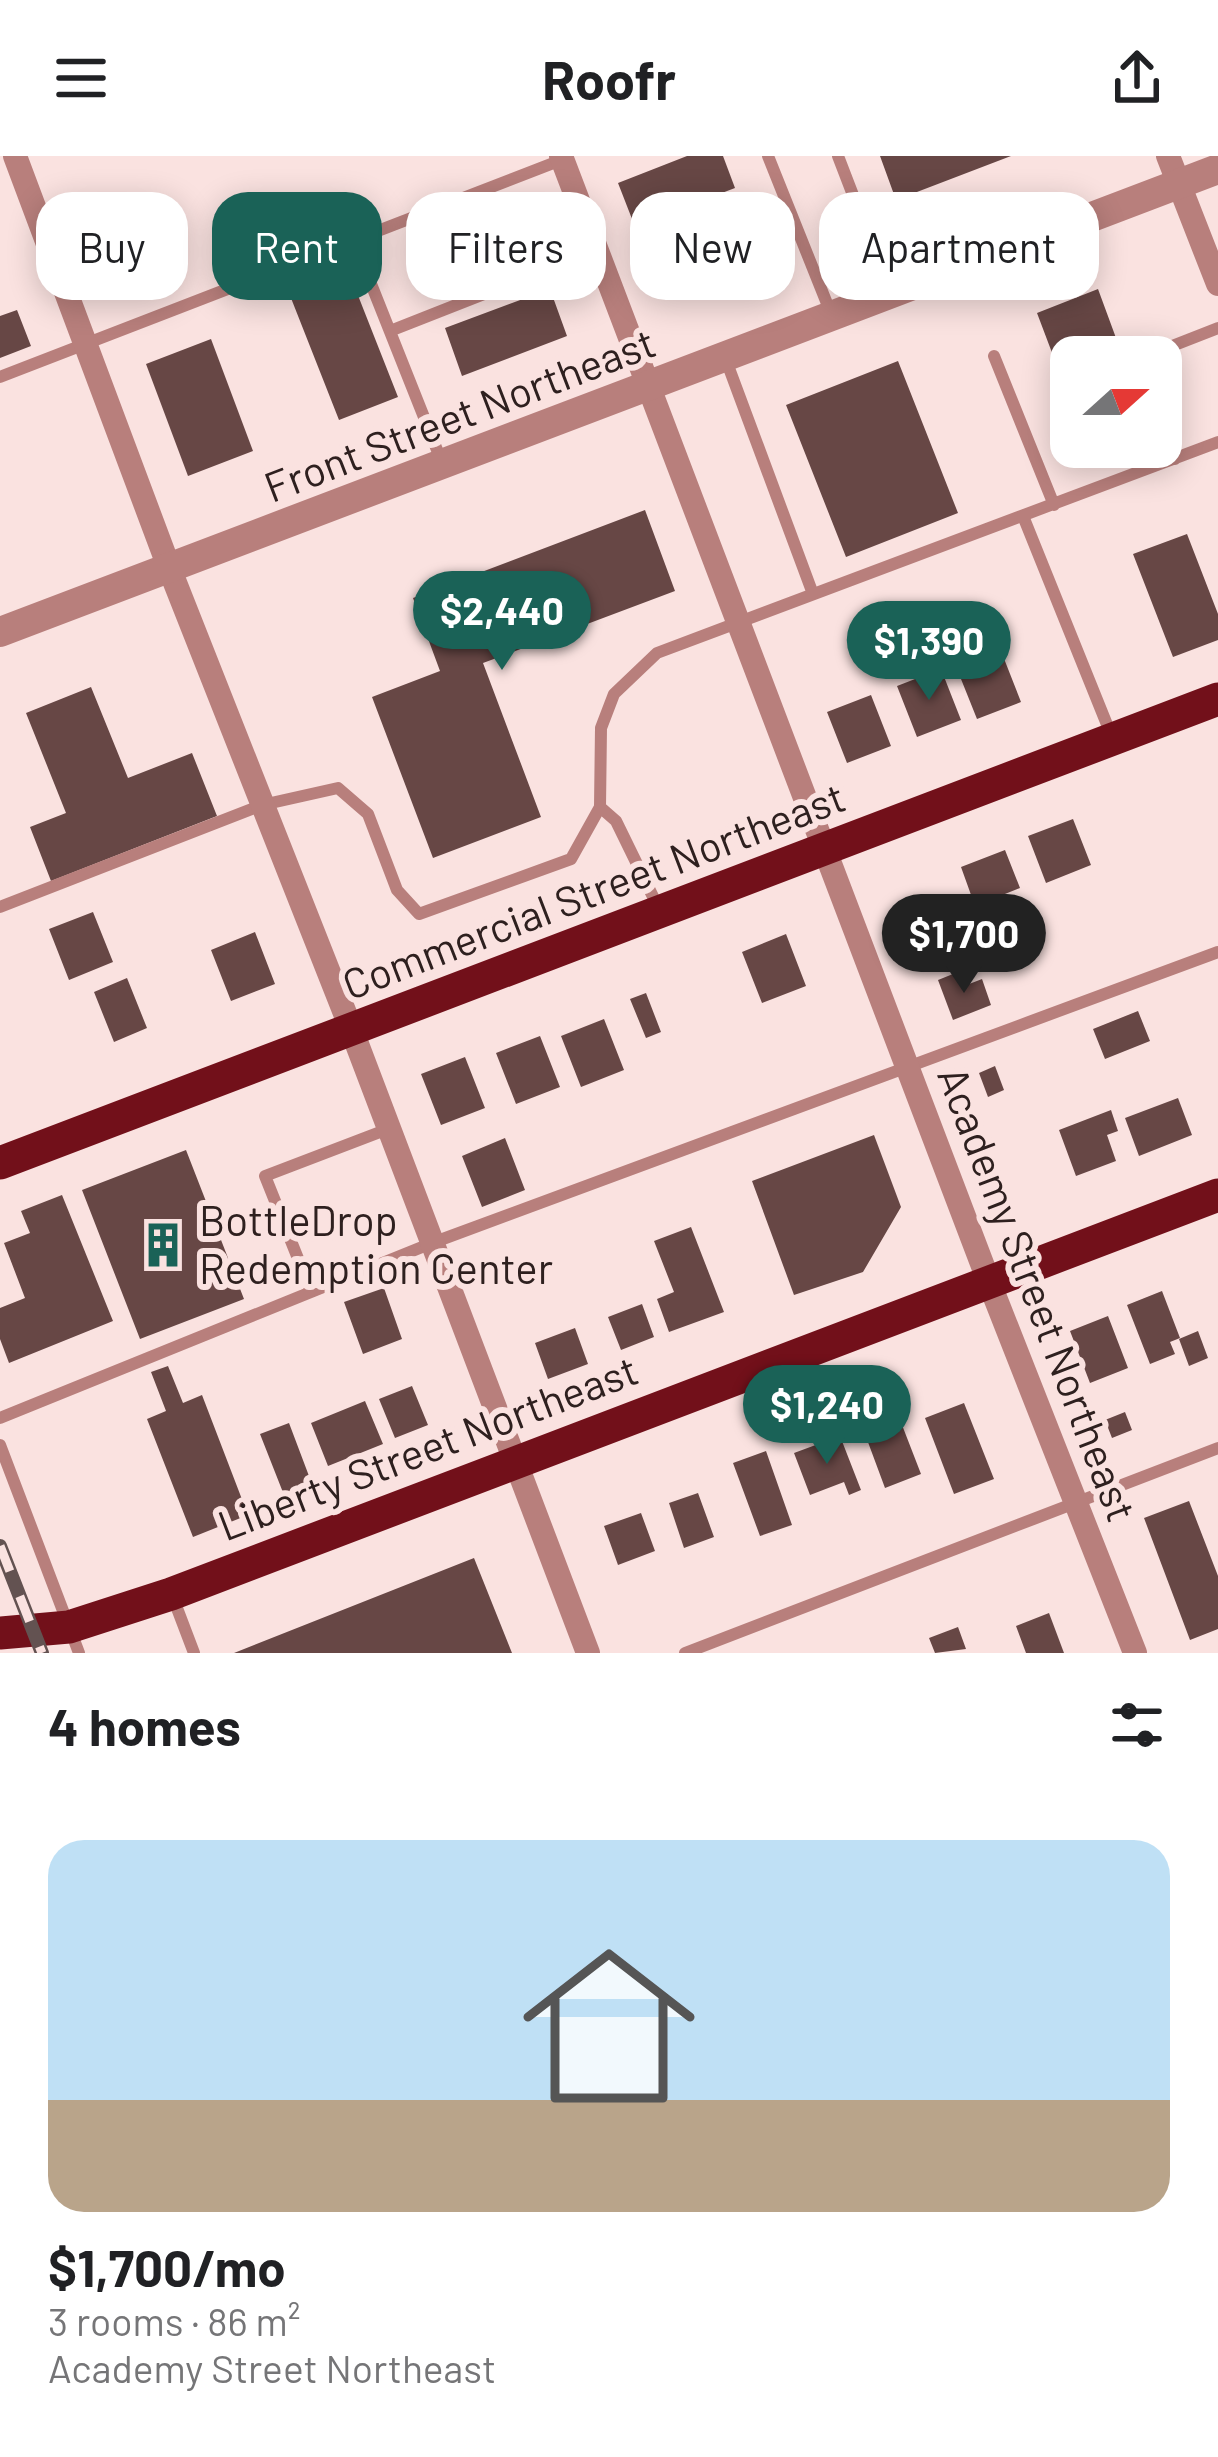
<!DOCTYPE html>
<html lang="en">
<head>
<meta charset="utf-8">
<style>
	:root { --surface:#fff; --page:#f6f6f6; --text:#202124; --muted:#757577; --line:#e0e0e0; --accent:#1a6257 }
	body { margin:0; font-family:Barlow,sans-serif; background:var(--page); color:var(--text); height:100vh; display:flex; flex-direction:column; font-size:45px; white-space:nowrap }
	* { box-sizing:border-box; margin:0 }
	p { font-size:39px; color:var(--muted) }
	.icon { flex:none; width:66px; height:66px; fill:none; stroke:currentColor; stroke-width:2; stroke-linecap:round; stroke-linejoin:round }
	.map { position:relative; height:1497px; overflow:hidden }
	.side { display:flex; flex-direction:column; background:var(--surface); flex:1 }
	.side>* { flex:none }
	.guide { position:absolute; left:36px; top:36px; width:1146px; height:108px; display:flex; gap:24px }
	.needle { width:78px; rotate:69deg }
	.buttons { position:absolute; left:1050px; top:180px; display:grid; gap:24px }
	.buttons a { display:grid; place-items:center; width:132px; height:132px; border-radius:24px; background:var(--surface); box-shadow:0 6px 30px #0003; font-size:60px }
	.price { position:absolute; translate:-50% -102px; padding:0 27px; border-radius:42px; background:var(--accent); color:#fff; font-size:39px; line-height:78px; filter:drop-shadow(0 3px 6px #0008) }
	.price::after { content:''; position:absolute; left:50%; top:72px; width:36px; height:27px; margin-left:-18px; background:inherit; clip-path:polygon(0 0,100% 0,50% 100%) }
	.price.on { background:#222; color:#fff }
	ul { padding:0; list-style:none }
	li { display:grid; align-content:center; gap:24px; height:636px; padding:0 48px }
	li+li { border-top:3px solid var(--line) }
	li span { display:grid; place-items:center; height:372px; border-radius:36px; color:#555 }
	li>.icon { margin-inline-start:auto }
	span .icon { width:216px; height:216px; fill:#fffc; stroke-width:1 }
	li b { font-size:51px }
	h2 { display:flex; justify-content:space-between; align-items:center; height:144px; padding:0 48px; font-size:51px }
	.pill { padding:0 42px; border-radius:36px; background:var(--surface); box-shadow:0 6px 30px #0003; font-size:42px; line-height:108px }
	.pill.on { background:var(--accent); color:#fff }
	header { display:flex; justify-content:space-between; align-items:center; height:156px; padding:0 48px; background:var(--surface); font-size:54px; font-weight:700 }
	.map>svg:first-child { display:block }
	.building { fill:#674745 }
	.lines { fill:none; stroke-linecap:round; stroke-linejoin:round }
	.service { stroke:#b87f7c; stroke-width:12 }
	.minor { stroke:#b87f7c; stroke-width:24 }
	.tertiary { stroke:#b87f7c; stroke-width:30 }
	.trunk { stroke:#72101a; stroke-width:33 }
	.rail-casing { stroke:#635251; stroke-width:14 }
	.rail { stroke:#fae2e0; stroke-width:9; stroke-dasharray:27; stroke-linecap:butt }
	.labels { text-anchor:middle; stroke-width:12; stroke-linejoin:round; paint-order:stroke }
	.street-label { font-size:42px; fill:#2e201f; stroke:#fae2e0 }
	.poi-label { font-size:42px; fill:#2e201f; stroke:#fae2e0; text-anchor:start }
</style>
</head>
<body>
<header><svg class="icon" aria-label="menu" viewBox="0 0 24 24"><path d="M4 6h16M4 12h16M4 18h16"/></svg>Roofr<svg class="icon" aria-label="share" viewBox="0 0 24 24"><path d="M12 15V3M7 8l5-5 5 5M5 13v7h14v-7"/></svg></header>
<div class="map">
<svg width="1218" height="1497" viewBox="0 0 1218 1497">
	<rect width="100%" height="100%" fill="#fae2e0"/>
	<!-- building -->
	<path class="building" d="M687 0H723L735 32 672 56 673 61 681 58 691 85 698 83 688 56 738 37 752 71 744 74 755 104 662 140 618 27Z
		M880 0H1011L896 44Z
		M512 50 529 94 462 120 445 77Z
		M348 114 398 241 339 264 289 137Z
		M550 133 567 180 462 220 445 172Z
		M1098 133 1123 201H1071V247L1037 157Z
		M17 154 31 190 0 202V160Z
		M211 183 253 295 188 320 146 208Z
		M898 205 958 357 846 401 786 249Z
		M645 354 675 435 483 507 541 661 433 702 372 541 440 515 413 442Z
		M1187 378 1218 458V484L1173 501 1133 398Z
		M1001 495 1021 546 977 563 957 513Z
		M941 513 961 564 917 581 897 530Z
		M91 531 128 622 192 597 217 660 51 725 30 671 66 657 26 557Z
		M871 539 891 590 847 607 827 556Z
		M1073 663 1091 709 1046 727 1028 680Z
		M1005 694 1020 732 975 750 961 711Z
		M93 756 113 806 69 824 49 773Z
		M255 776 275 828 231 845 211 794Z
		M786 778 806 830 762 847 742 796Z
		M958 816 964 830 982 823 991 849 953 864 938 824Z
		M127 822 147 872 114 886 94 836Z
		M646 837 661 876 646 882 630 843Z
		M1138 855 1150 885 1105 903 1093 873Z
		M604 863 624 914 581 931 561 880Z
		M540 880 560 931 516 948 496 897Z
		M465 901 485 952 441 969 421 918Z
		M995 910 1004 934 988 941 979 917Z
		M1178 942 1192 979 1139 1000 1125 962Z
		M1111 954 1118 975 1107 979 1116 1005 1076 1020 1059 974Z
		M874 979 901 1051 863 1116 794 1139 752 1025Z
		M505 982 525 1034 482 1051 462 1000Z
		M186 994 244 1143 140 1183 82 1034Z
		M62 1039 113 1165 9 1207 0 1183V1152L25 1142 4 1087 30 1077 21 1055Z
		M691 1071 724 1156 669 1176 657 1143 674 1136 654 1085Z
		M384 1132 402 1183 363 1198 344 1146Z
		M1162 1135 1180 1182 1170 1186 1175 1198 1150 1208 1127 1149Z
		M642 1148 654 1181 621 1194 608 1161Z
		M1108 1160 1128 1212 1090 1227 1070 1175Z
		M575 1172 588 1208 548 1223 535 1187Z
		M1198 1175 1208 1202 1189 1210 1179 1183Z
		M168 1210 183 1247 202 1239 248 1359 193 1381 147 1263 166 1255 151 1216Z
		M412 1230 428 1269 395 1282 379 1243Z
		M365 1245 383 1288 328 1310 311 1267Z
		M964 1247 994 1323 954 1338 925 1262Z
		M897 1256 921 1318 885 1332 862 1270Z
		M1125 1256 1132 1274 1112 1282 1105 1264Z
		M289 1267 312 1328 284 1339 260 1278Z
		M840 1280 861 1334 849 1339 844 1326 810 1339 794 1297Z
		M766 1295 792 1369 760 1380 733 1307Z
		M698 1337 714 1381 684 1392 669 1347Z
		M1189 1345 1218 1420V1473L1190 1484 1144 1362Z
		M641 1357 655 1395 618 1409 604 1370Z
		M474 1402 512 1497H234Z
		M1049 1457 1064 1497H1026L1016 1470Z
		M958 1471 966 1493 935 1497 929 1482Z"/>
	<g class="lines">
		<!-- service -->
		<path class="service" d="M768 0 832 160
			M838 0 891 138
			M354 85 443 309
			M390 175 596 94
			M994 200 1054 349
			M1144 201 1218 172
			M726 204 813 438
			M0 221 564 3
			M1161 268 1175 303
			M1023 360 1112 581
			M600 651 616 665 659 753
			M0 751 262 649 338 632 368 658 397 734 419 758 571 703 600 651 601 572 614 538 657 497 1218 286
			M311 1135 265 1020 388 973
			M0 1262 432 1087 1218 796
			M0 1289 79 1497
			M172 1439 194 1497
			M685 1497 1218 1292"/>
		<!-- minor -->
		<path class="minor" d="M15 0 170 414 352 875 588 1497
			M561 0 989 1126 1135 1497
			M1168 0 1218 128"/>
		<!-- tertiary -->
		<path class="tertiary" d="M0 476 1218 13"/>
		<!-- trunk -->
		<path class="trunk" d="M0 1007 1218 543
			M0 1477 69 1471 171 1438 1218 1039"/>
		<!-- rail casing -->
		<g class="rail-casing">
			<path id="rail" d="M0 1390 42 1497"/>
		</g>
		<!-- rail -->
		<use href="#rail" class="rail"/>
	</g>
	<!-- icons -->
	<defs>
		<g id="building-bare" transform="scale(3.6)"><path d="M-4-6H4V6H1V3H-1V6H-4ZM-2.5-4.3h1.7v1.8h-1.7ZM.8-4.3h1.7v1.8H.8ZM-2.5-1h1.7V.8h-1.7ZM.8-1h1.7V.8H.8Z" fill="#1a6257" stroke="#fae2e0" stroke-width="2.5" paint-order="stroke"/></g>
	</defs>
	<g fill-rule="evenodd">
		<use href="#building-bare" x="163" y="1089"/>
	</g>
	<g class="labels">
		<!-- street labels -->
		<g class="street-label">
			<text transform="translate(460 259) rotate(-21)" y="15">Front Street Northeast</text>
			<text transform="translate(594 735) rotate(-21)" y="15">Commercial Street Northeast</text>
			<text transform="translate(1037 1138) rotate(69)" y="15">Academy Street Northeast</text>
			<text transform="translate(428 1292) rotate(-21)" y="15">Liberty Street Northeast</text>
		</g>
		<!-- poi labels -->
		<g class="poi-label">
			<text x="199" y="1080">BottleDrop<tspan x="199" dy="48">Redemption Center</tspan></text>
		</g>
	</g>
</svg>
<div class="buttons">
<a><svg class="needle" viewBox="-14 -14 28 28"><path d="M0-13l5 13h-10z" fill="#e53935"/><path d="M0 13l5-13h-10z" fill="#757577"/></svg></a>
</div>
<b class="price" style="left:502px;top:517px">$2,440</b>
<b class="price" style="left:929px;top:547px">$1,390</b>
<b class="price on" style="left:964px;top:840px">$1,700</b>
<b class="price" style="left:827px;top:1311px">$1,240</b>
<div class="guide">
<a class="pill">Buy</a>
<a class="pill on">Rent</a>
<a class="pill">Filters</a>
<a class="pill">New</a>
<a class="pill">Apartment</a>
</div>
</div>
<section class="side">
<h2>4 homes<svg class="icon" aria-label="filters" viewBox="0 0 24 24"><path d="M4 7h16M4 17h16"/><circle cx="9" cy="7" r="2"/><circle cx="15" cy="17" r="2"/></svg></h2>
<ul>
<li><span style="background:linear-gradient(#bfe0f5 70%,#b9a48a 0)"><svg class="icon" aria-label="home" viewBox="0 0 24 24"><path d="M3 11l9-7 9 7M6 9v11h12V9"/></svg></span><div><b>$1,700/mo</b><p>3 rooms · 86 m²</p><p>Academy Street Northeast</p></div></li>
</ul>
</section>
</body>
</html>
